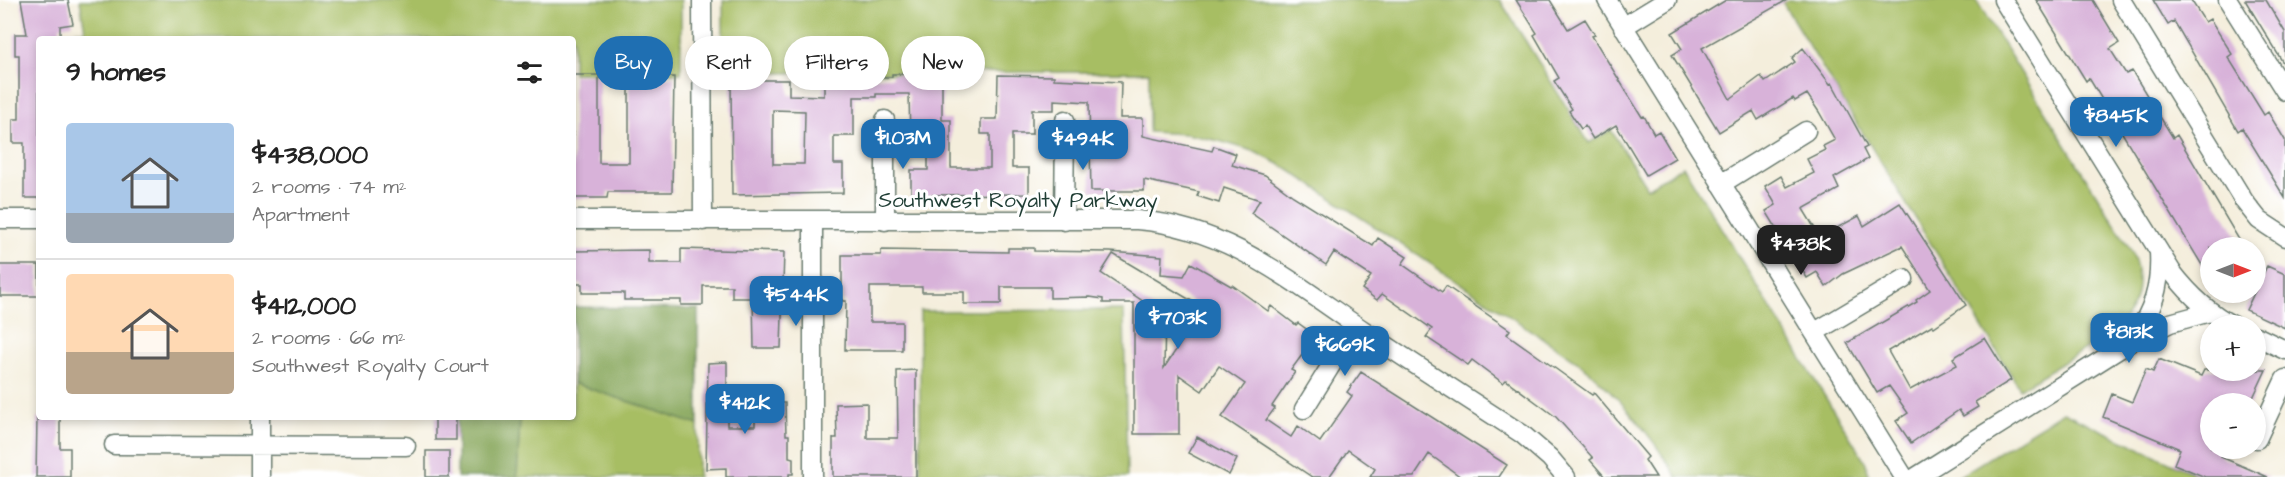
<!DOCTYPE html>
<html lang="en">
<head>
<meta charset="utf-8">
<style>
	:root { --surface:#fff; --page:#f2f2f2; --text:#222; --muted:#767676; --line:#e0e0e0; --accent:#1f6fb2 }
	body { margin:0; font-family:"Architects Daughter",sans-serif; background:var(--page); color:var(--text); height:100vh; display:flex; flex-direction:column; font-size:22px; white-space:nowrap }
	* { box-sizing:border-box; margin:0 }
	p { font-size:20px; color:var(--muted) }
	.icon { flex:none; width:33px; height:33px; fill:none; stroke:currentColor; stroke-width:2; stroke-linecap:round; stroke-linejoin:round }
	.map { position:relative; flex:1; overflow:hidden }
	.panel { position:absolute; left:36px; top:36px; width:540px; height:384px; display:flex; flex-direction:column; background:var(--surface); border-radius:6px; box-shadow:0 3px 9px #0003 }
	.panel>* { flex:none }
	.banner { position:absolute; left:594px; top:36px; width:570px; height:54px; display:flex; gap:12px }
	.needle { width:39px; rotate:90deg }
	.buttons { position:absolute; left:2200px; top:237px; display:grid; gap:12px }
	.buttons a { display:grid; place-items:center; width:66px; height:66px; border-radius:50%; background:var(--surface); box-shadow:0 3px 9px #0003; font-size:30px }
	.price { position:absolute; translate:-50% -51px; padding:0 14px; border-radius:12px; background:var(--accent); color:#fff; font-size:20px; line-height:39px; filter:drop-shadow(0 2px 3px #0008) }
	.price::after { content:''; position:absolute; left:50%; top:36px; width:18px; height:14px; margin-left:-9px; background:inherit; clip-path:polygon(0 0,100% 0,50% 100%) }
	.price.selected { background:#222; color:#fff }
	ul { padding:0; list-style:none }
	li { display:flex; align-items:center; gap:18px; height:150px; padding:0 30px }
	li+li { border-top:2px solid var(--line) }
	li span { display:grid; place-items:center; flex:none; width:168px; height:120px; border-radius:6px; color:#555 }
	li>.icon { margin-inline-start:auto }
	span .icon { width:72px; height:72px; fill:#fffc; stroke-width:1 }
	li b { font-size:26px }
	h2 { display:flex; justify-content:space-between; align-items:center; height:72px; padding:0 30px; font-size:26px }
	.chip { padding:0 21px; border-radius:27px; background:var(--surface); box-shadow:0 3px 9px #0003; font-size:21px; line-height:54px }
	.chip.selected { background:var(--accent); color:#fff }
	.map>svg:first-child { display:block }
	.green { fill:#a7be63; stroke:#637e4c; stroke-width:1.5 }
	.forest { fill:#85a559; stroke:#527146; stroke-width:1.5 }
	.building { fill:#d8b2d9; fill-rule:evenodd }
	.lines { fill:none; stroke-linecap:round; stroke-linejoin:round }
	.minor-casing { stroke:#6a7b6f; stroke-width:21 }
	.minor { stroke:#fff; stroke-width:18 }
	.labels { text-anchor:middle; stroke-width:6; stroke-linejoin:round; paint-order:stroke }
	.street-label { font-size:21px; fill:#1f3d34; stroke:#fff }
</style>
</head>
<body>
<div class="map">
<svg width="2285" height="477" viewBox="0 0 2285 477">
	<rect width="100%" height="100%" fill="#fff"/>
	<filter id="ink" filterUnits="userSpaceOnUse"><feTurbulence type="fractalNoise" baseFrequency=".0167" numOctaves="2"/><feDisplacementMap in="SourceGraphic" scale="12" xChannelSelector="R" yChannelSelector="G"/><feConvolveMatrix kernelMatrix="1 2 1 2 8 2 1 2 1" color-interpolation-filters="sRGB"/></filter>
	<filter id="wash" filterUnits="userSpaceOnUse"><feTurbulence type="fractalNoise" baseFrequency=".008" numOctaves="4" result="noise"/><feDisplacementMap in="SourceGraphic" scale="24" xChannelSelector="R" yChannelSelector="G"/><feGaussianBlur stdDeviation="1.35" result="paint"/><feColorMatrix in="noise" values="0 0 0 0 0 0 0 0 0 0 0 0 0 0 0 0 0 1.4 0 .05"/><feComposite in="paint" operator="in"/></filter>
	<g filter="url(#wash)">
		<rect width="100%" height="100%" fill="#f4eedc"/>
		<!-- green -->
		<path class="green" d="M80 0H681V73H573V39H76V31H85Z
			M723 0H1500L1589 143 1611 130 1647 188 1683 166 1866 463 1869 476 1677 477C1649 432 1618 394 1577 361L1283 166 1253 151 1219 141 1186 134 1149 132V72L723 73Z
			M1781 0H1976L2132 252C2152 304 2121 327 2080 352 2060 364 2040 376 2020 389Z
			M1124 310 1127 477H920V311Z
			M573 383 698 425V477H517L520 417H573Z
			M2063 412 2201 477H1958Z"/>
		<!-- forest -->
		<path class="forest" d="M573 307 698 309V425L573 383Z
			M457 417H520L517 477H457Z"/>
		<g id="blocks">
			<!-- building -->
			<path class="building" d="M21 0H68L73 24 60 26V39H39V198H24V143H13V119H19V55H15V34H27Z
				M1516 0H1550L1568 29 1585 19 1595 35 1592 36 1642 117 1644 116 1654 134 1659 131 1675 158 1646 175 1616 125 1593 139 1585 126 1581 129 1569 111 1572 109 1554 81 1559 78 1534 35 1537 33Z
				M1726 0H1787L1702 48 1730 99 1761 76 1765 82 1795 62 1792 58 1803 48 1830 84 1832 83 1867 147 1863 149 1868 159 1834 178 1839 189 1803 209 1820 237 1859 216 1864 226 1900 203 1966 305 1934 327 1932 325 1888 351 1910 390 1957 365 1953 358 1985 338 2011 380 1975 402 1978 407 1963 416 1959 410 1911 443 1896 421 1908 413 1889 386 1877 393 1847 343 1917 302 1916 300 1930 290 1902 246 1843 274 1826 287 1817 272 1807 278 1766 211 1776 205 1765 186 1781 176 1787 187 1814 173 1807 159 1825 150 1823 146 1835 140 1819 112 1807 94 1795 101 1793 98 1758 120 1753 111 1719 132 1672 55 1682 49 1672 33Z
				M2036 0H2093L2119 43 2110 49 2126 74 2132 71 2173 138 2177 135 2244 248H2211V280L2089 78 2086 81Z
				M2153 0H2191L2205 22 2210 19 2232 54 2228 57 2264 115 2268 112 2285 140V198L2242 128 2238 131 2174 21 2168 25Z
				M2245 0H2266L2285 32V66Z
				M892 74H942V120H951V168H990V134H981V119H997L998 75 1054 76V79L1121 82 1120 118H1143V136L1212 151 1214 146 1236 154 1232 165 1265 175 1293 196 1373 246 1378 238 1407 257 1402 264 1442 292 1446 286 1510 330 1507 334 1549 364 1592 395 1594 393 1648 457 1645 460 1656 477H1605L1590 460 1593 458 1556 417 1506 380 1503 383 1472 360 1468 365 1426 337 1432 329 1382 294 1377 300 1362 289 1371 276 1334 252 1326 265 1251 213 1260 200 1224 188 1219 203 1197 196 1199 192 1144 180V191H1091L1089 102 1054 100V110H1032V134H1012V168H1029V194L929 195V200H911V170H928V138H910L909 94H876V97H854V136H834V164H843V193L732 195 731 80H789V95L824 96V76L892 77ZM773 110 805 111 804 164H773Z
				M573 75H599V163H629V77H674L672 192H608L607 198H573Z
				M1008 248H1034V251L1110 252 1162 256 1161 274 1184 276 1191 263 1231 286 1232 285 1268 311 1271 306 1296 325 1298 323 1316 336 1291 370 1295 372 1272 406 1275 408 1266 420 1291 437 1298 426 1320 442 1352 396 1347 392 1361 372 1507 465 1499 477H1461L1429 454 1414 477H1370L1375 469 1348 450 1329 477H1312L1222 417 1245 384 1219 366 1202 391 1179 375V434H1134V303H1103V299L1090 297 1050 298V287H1001V304H964V292H922V287H870V322H902V350H845L846 301H842V255H881V250L1008 252ZM1113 254 1212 313 1195 337 1188 332 1164 368 1165 316 1101 273Z
				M681 249 784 252 781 348H754L753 298H732V286H703V305H681V300H624V293H582V284H573V251L649 250V263H681Z
				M0 265H39V296H0Z
				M2267 266 2285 274V328L2246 310Z
				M2159 359 2201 376 2204 370H2266L2250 404H2211V448H2224L2221 457 2268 477H2205L2174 464 2180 449 2103 417 2112 394 2132 402 2146 369 2153 372Z
				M727 362V426H755V403H785L786 435H789V457L793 458V474H789V477H726V468L706 469 708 363Z
				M916 370V477H833V438H837L836 404 867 403V438H898L897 371Z
				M37 417H60V448H70V477H36Z
				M435 417H456V440H435Z
				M1197 437 1237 459 1229 475 1188 453Z
				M426 451H449V477H426Z"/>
		</g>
	</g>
	<g filter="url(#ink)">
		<use href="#blocks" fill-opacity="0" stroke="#6a7b6f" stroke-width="1.5"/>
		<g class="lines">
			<!-- minor casing -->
			<g class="minor-casing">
				<path id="minor" d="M702 0 703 221
					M1607 0 1904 477
					M2003 0 2172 272C2189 294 2208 313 2234 326
					M2121 0 2244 201 2259 220 2285 237
					M2228 0 2285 91
					M1623 27 1667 0
					M885 120V221
					M1721 184 1806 131
					M0 219H39
					M573 220H1137C1228 227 1293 283 1366 332 1418 367 1470 400 1522 434L1550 458 1566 477
					M813 221V477
					M1064 221 1065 120
					M1815 332 1904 279
					M2256 336 2285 350
					M2134 338C2153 310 2161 287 2159 252
					M1304 409 1356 325
					M260 417V477
					M2257 439 2285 379
					M114 445 406 446
					M1916 477 2132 341 2170 323 2210 312"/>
			</g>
			<!-- minor -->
			<use href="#minor" class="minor"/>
		</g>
	</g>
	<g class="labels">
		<!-- street labels -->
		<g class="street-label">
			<text x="1018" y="207">Southwest Royalty Parkway</text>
		</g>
	</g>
</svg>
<div class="buttons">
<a><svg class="needle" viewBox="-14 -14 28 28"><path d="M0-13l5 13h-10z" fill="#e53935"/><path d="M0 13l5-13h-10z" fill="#767676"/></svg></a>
<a>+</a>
<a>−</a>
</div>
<b class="price" style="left:2116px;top:148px">$845K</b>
<b class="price" style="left:903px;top:170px">$1.03M</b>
<b class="price" style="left:1083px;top:171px">$494K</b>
<b class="price selected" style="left:1801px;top:276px">$438K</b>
<b class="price" style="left:796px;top:327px">$544K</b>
<b class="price" style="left:1178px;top:350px">$703K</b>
<b class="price" style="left:2129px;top:364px">$813K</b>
<b class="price" style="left:1345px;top:377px">$669K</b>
<b class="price" style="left:745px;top:435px">$412K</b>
<div class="banner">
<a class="chip selected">Buy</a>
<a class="chip">Rent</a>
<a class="chip">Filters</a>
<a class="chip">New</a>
</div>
<section class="panel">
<h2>9 homes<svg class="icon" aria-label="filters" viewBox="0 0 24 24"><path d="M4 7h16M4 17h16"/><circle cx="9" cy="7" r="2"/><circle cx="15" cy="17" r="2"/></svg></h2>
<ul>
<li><span style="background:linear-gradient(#a9c7e8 75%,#9aa5b1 0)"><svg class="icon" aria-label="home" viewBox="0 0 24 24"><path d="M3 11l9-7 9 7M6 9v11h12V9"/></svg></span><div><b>$438,000</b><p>2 rooms · 74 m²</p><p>Apartment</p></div></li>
<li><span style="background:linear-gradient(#ffd9b3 65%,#b9a48a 0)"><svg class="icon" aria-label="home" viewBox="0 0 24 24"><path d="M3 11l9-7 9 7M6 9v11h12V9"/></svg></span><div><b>$412,000</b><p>2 rooms · 66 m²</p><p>Southwest Royalty Court</p></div></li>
</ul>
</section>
</div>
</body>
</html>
